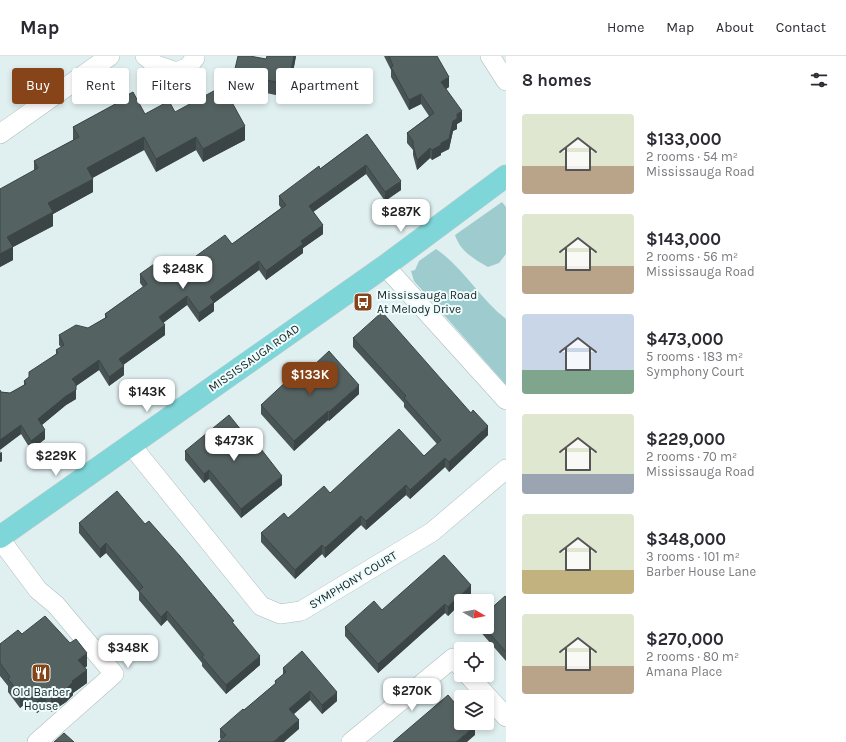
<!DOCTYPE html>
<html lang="en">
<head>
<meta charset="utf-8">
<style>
	:root { --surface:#fff; --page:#f7f7f7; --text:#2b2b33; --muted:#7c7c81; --line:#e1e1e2; --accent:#884419 }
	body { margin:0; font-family:Karla,sans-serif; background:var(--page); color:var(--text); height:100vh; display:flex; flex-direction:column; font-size:15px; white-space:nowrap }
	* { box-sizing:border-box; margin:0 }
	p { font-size:13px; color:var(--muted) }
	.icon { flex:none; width:22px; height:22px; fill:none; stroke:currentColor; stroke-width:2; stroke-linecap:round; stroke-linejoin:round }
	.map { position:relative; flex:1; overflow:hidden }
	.side { display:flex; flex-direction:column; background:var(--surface); width:340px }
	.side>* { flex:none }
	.hud { position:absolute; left:12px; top:12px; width:380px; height:36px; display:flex; gap:8px }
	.needle { width:26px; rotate:99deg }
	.controls { position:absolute; left:454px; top:538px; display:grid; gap:8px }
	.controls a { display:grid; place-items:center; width:40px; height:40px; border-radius:4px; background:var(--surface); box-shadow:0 2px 6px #0003; font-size:20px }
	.price { position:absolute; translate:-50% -34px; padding:0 9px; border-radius:8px; background:#fff; color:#222; font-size:13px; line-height:26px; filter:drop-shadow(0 1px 2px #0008) }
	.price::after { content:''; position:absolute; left:50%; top:24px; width:12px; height:9px; margin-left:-6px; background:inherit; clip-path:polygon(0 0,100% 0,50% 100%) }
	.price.on { background:var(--accent); color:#fff }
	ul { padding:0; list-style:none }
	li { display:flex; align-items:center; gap:12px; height:100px; padding:0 16px }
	li span { display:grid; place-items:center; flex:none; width:112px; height:80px; border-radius:4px; color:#555 }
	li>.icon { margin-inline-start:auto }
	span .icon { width:48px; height:48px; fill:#fffc; stroke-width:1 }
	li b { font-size:17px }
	h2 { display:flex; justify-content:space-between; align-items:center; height:48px; padding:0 16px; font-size:17px }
	.tag { padding:0 14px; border-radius:4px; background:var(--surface); box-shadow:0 2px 6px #0003; font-size:14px; line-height:36px }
	.tag.on { background:var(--accent); color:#fff }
	header { display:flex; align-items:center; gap:24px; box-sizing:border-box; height:56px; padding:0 20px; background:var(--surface); border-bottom:1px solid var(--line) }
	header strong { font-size:19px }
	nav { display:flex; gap:22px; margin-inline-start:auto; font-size:14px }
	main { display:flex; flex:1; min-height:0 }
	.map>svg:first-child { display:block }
	.green { fill:#9eccce }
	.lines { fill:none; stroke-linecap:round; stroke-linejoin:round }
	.minor-casing { stroke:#afbebf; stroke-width:20 }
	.major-casing { stroke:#c9cbcb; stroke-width:23 }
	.minor { stroke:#fff; stroke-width:19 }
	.major { stroke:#7ed6d9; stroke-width:22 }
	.wall { fill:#495454 }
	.shaded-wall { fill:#3c4545 }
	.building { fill:#556262; stroke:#3c4545 }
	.labels { text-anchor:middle; stroke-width:4; stroke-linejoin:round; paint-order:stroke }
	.poi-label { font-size:12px; fill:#202626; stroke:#edfdfd; text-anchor:start }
	.street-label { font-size:12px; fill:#202626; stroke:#edfdfd }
</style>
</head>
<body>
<header>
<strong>Map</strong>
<nav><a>Home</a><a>Map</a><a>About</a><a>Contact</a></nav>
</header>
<main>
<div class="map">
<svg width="506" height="686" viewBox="0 0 506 686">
	<rect width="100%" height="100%" fill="#e0eff0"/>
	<!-- green -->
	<path class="green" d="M502 146 506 151V198L499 207 488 211C474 203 460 195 455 179Z
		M436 193C464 212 480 243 506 263V329L414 225 411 215 415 214 419 205Z"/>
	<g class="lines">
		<!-- minor casing -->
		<g class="minor-casing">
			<path id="minor" d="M145 0 156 9 177 16 188 11 195 2V0
				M490 0 506 25
				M0 78 110 0
				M385 210 506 344
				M131 389 261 550 280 558 301 555 432 476 506 413
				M0 483 38 534 56 549 114 618 37 686
				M468 619 506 661
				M351 686 453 602 461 611"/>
		</g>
		<!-- major casing -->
		<g class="major-casing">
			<path id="major" d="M0 481 385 210 506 120"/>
		</g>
		<!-- minor -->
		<use href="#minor" class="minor"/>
		<!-- major -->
		<use href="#major" class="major"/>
	</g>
	<!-- wall -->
	<path class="wall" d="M296 0 290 32 282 31 280 40 234 30V17L266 3Z
		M384 0H437L449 31 446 33 462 65 457 68V73L453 75 449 93 441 97V99L432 104 430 102 417 114 413 99V94L407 87V77L429 60 421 48 409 54 391 21V14Z
		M118 44 145 58 175 56 245 84 203 106 196 94 156 116 144 94 92 122 93 136 53 158V170L13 191V204L0 211 34 114V105L73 84V71L118 47Z
		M367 78 401 134 385 145 366 118 313 156 323 178 303 192V197L266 224 259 214 214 247V255L199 266 187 249 163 267 165 279 123 309 124 319 109 330 99 314 76 330V343L66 349 42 369 45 383 31 394 21 378 0 393 2 405 0 406 1 336 10 337 24 329V325L56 298V294L61 291 59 289V279L88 272 105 262V258L143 231 140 227V218L162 212 181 211 232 188 281 152 279 149V140L320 113Z
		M353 282 488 379 449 416 445 411 410 443 406 439 366 474 361 469 325 502 322 498 295 523 261 486V477L288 462 330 437 424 400 437 388 404 351V347L353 291Z
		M296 326 359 338 329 365 328 364 294 395 261 358V349Z
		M185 395 282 429 241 462 209 423 204 427 185 404Z
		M79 467 145 468 234 569 260 609 226 638 202 610V607L167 564 161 570 139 544V536L106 497 100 502 79 477Z
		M471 538 464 545H461V547L448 560 445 557 378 617 345 580V571L382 554Z
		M506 541V605L478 573V571H487Z
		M22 578 87 610 85 612 87 627 73 637V639L66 646 51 656 46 650 37 657 27 646 20 652 8 636V630L0 620V588Z
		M283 612 337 645 322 658 310 644 294 658 299 673 221 683 220 682V673L244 654 275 628V625L283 619Z"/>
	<!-- shaded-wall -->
	<path class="shaded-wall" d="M294 0H296L290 32V19Z
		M282 17V31L280 40V27Z
		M449 21V31L441 36V26Z
		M421 38V48L409 54V44Z
		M462 55V65L457 68V73L453 75 449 93 441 97V99L432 104V94L441 87 457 58Z
		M245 70V84L203 106V93Z
		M144 81V94L87 125V112Z
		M196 81V94L156 116V103Z
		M430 92V102L417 114V104Z
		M366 109V118L309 159V150Z
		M93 123V136L53 158V170L13 191V204L0 211V198L7 181 48 147Z
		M401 125V134L385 145V136Z
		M323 169V178L303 192V197L266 224V215L301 185Z
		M259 205V214L214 247V255L199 266V257L210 241Z
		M187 240V249L159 270V261Z
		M165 269V279L119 312V303Z
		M99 304V314L76 330V343L66 349 38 372V363L72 323Z
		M124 310V319L109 330V321Z
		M359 329V338L329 365V356Z
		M328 355V364L294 395V385Z
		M21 369V378L0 394V384Z
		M488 370V379L449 416V406Z
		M45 374V383L31 394V385Z
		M2 396V405L0 406V397Z
		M445 402V411L410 443V434Z
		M209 414V423L204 427V418Z
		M282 420V429L241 462V453Z
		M406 429V439L366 474V465Z
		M361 460V469L325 502V492Z
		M106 487V497L100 502V493Z
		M322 489V498L295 523V514Z
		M471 529V538L464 545H461V547L448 560V551Z
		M445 548V557L378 617V608Z
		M167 555V564L161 570V561Z
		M87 597V610L78 617V604Z
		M260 600V609L226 638V629Z
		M87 614V627L73 637V639L66 646 51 656V643L72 625Z
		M27 633V646L20 652V638Z
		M310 635V644L289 662V653Z
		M337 636V645L322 658V649Z
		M46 637V650L37 657V644Z
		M299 664V673L284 686H273Z
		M475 670V679L467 686H456Z"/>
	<!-- building -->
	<path class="building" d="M238 0H250L266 3 267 0H294L290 19 282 17 280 27 234 17Z
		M389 0H437L449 21 441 26 462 55 457 58V63L453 65 449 83 441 87V89L432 94 430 92 417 104 413 89V85L407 77 434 57 421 38 409 44 391 11 393 10Z
		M223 30 245 70 203 93 196 81 156 103 144 81 87 112 93 123 48 147 53 156 7 181 13 191 0 198V133L38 112 34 105 79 81 73 71 119 46 118 44 133 36 145 58 169 45 175 56Z
		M367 78 401 125 385 136 366 109 309 150 323 169 301 185 303 188 266 215 259 205 210 241 214 246 199 257 187 240 159 261 165 269 119 303 124 310 109 321 99 304 72 323 76 328V334L66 340 38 363 45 374 31 385 21 369 0 384V334L1 336 10 337 26 328 24 325 29 321V316L58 297 56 294 64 289 59 279 76 269 88 272 107 261 105 258 147 228 140 218 157 206 162 212 175 203 181 211 225 179 232 188 286 149 279 140 319 110 320 113Z
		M382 256 471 357 473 354 488 370 449 406 445 402 410 434 406 429 366 465 361 460 325 492 322 489 295 514 261 477 284 457 288 462 324 430 330 437 399 373 424 400 441 384 404 342 406 340 353 282Z
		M329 295 359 329 329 356 328 355 294 385 261 349 291 321 296 326Z
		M229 359 258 395 261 393 282 420 241 453 209 414 204 418 185 395Z
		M117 435 145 468 149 465 180 500 234 565 232 566 260 600 226 629 202 601 204 599 167 555 161 561 139 535 143 531 106 487 100 493 79 467Z
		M444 499 471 529 448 551 445 548 378 608 345 571 374 545 382 554Z
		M505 540 506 541V596L484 571H487V556Z
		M45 560 70 587 76 583 87 597 78 604 87 614 72 625 73 626 66 633 51 643 46 637 37 644 27 633 20 638 8 623 10 621 0 607V588L18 574 22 578Z
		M302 595 337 636 322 649 310 635 289 653 299 664 273 686H218L226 679 220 673 243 653 244 654 276 627 275 625 286 616 283 612Z
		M448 639 461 654V667H472L475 670 456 686H393Z
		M64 677 74 686H54Z"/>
	<!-- icons -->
	<defs>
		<g id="bus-square" transform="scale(1)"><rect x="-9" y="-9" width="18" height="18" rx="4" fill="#884419" stroke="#edfdfd"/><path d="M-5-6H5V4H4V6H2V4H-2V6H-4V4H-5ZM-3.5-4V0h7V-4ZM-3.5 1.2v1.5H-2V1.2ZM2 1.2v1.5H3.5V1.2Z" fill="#fff"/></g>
		<g id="restaurant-square" transform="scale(1)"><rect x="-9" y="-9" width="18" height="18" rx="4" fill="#884419" stroke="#edfdfd"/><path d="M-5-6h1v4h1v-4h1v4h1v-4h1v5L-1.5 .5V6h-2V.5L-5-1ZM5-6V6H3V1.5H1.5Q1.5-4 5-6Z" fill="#fff"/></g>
	</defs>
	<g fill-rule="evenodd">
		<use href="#bus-square" x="363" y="246"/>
		<use href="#restaurant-square" x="41" y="617"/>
	</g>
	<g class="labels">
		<!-- poi labels -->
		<g class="poi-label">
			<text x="377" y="243">Mississauga Road<tspan x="377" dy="14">At Melody Drive</tspan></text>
			<text x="41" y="640" text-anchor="middle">Old Barber<tspan x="41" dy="14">House</tspan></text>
		</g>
		<!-- street labels -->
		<g class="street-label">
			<text transform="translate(254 302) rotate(-35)" y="4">MISSISSAUGA ROAD</text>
			<text transform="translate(353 524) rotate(-31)" y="4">SYMPHONY COURT</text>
		</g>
	</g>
</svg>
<div class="controls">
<a><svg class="needle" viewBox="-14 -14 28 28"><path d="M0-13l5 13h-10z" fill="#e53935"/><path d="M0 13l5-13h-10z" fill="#7c7c81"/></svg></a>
<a><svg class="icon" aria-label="locate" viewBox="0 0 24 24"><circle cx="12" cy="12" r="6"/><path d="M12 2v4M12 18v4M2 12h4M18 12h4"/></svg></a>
<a><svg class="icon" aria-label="layers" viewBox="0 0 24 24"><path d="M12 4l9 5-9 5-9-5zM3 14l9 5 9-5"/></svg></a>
</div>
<b class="price" style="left:401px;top:177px">$287K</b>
<b class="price" style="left:183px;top:234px">$248K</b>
<b class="price on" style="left:310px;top:340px">$133K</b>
<b class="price" style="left:147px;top:357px">$143K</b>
<b class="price" style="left:234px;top:406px">$473K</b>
<b class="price" style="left:56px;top:421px">$229K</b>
<b class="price" style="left:128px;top:613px">$348K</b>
<b class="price" style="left:412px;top:656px">$270K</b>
<div class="hud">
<a class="tag on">Buy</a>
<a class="tag">Rent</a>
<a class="tag">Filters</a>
<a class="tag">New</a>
<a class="tag">Apartment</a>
</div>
</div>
<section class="side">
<h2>8 homes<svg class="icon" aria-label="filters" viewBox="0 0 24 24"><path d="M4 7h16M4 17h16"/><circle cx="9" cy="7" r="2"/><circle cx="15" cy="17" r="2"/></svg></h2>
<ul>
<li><span style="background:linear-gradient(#dfe7d0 65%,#b9a48a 0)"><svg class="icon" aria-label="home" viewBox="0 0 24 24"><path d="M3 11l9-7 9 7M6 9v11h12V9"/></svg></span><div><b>$133,000</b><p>2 rooms · 54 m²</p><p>Mississauga Road</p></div></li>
<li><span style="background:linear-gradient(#dfe7d0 65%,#b9a48a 0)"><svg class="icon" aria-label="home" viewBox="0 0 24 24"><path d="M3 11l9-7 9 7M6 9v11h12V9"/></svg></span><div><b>$143,000</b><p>2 rooms · 56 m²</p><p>Mississauga Road</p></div></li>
<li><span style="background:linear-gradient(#c9d6e8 70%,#7fa58c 0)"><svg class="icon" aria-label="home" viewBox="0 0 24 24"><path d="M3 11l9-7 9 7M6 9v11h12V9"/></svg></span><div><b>$473,000</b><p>5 rooms · 183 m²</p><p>Symphony Court</p></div></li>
<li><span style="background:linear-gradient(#dfe7d0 75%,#9aa5b1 0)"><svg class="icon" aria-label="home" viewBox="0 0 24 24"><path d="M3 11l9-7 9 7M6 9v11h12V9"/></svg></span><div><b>$229,000</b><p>2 rooms · 70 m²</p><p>Mississauga Road</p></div></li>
<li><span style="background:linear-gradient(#dfe7d0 70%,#c2b280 0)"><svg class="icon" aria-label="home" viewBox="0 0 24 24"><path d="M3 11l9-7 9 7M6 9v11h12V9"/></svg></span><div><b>$348,000</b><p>3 rooms · 101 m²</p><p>Barber House Lane</p></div></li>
<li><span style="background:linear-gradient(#dfe7d0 65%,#b9a48a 0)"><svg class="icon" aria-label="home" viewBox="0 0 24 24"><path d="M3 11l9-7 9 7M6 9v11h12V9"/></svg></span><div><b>$270,000</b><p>2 rooms · 80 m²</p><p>Amana Place</p></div></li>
</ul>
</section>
</main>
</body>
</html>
